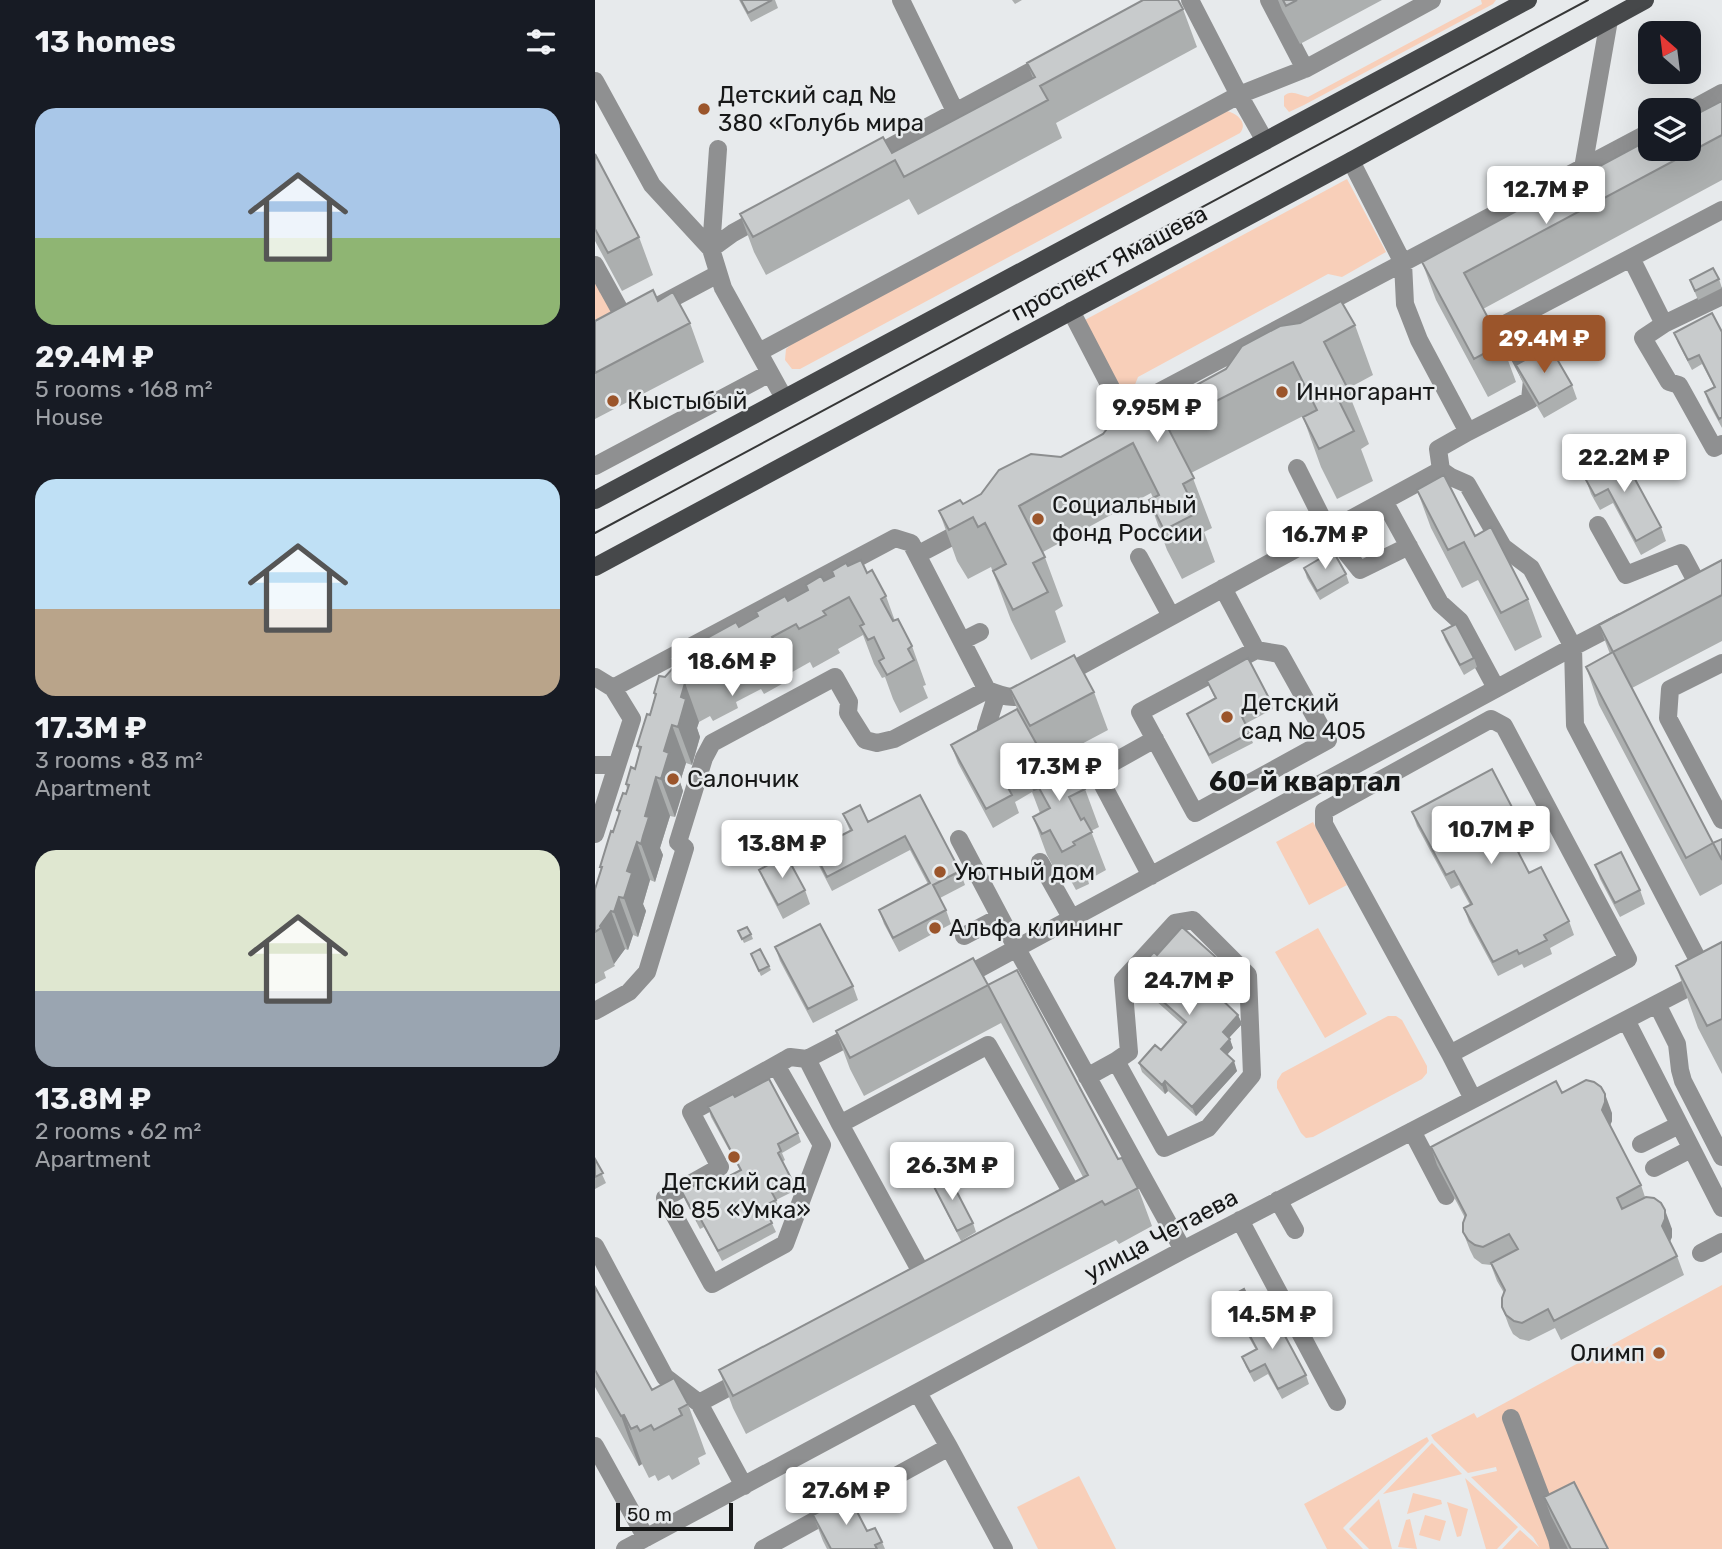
<!DOCTYPE html>
<html lang="en">
<head>
<meta charset="utf-8">
<style>
	:root { --surface:#171b24; --page:#20242c; --text:#f1f3f6; --muted:#9ea1a6; --accent:#9b552b }
	body { margin:0; font-family:Rubik,sans-serif; background:var(--page); color:var(--text); height:100vh; display:flex; flex-direction:column; font-size:26px; white-space:nowrap }
	* { box-sizing:border-box; margin:0 }
	p { font-size:23px; color:var(--muted) }
	.icon { flex:none; width:38px; height:38px; fill:none; stroke:currentColor; stroke-width:2; stroke-linecap:round; stroke-linejoin:round }
	.map { position:relative; flex:1; overflow:hidden }
	.details { display:flex; flex-direction:column; background:var(--surface); width:595px }
	.details>* { flex:none }
	.needle { width:46px; rotate:332deg }
	.controls { position:absolute; left:1043px; top:21px; display:grid; gap:14px }
	.controls a { display:grid; place-items:center; width:63px; height:63px; border-radius:14px; background:var(--surface); box-shadow:0 7px 28px #0002; font-size:35px }
	.scale { position:absolute; left:21px; bottom:18px; width:117px; box-sizing:border-box; padding-left:7px; border:4px solid #171818; border-top:0; font-size:19px; line-height:24px; white-space:nowrap; color:#171818; -webkit-text-stroke:5px #e7eaec; paint-order:stroke }
	.price { position:absolute; translate:-50% -60px; padding:0 16px; border-radius:7px; background:#fff; color:#222; font-size:23px; line-height:46px; filter:drop-shadow(0 2px 4px #0008) }
	.price::after { content:''; position:absolute; left:50%; top:42px; width:21px; height:16px; margin-left:-10px; background:inherit; clip-path:polygon(0 0,100% 0,50% 100%) }
	.price.on { background:var(--accent); color:#fff }
	ul { padding:0; list-style:none }
	li { display:grid; align-content:center; gap:14px; height:371px; padding:0 35px }
	li span { display:grid; place-items:center; height:217px; border-radius:21px; color:#555 }
	li>.icon { margin-inline-start:auto }
	span .icon { width:126px; height:126px; fill:#fffc; stroke-width:1 }
	li b { font-size:30px }
	h2 { display:flex; justify-content:space-between; align-items:center; height:84px; padding:0 35px; font-size:30px }
	main { display:flex; flex:1; min-height:0 }
	.map>svg:first-child { display:block }
	.grass { fill:#f8cfb9 }
	.park { fill:url(#park-tufts) }
	.lines { fill:none; stroke-linecap:round; stroke-linejoin:round }
	.minor { stroke:#8f9091; stroke-width:18 }
	.major { stroke:#46484a; stroke-width:18 }
	.tram { stroke:#363737; stroke-width:2 }
	.wall { fill:#acafaf }
	.shaded-wall { fill:#8c8e8f }
	.building { fill:#c8cbcc; stroke:#8c8e8f; stroke-width:2 }
	.poi-dot { fill:#9b552b; stroke:#e7eaec; stroke-width:2.5 }
	.labels { text-anchor:middle; stroke-width:5; stroke-linejoin:round; paint-order:stroke }
	.poi-label { font-size:24px; fill:#171818; stroke:#e7eaec; text-anchor:start }
	.street-label { font-size:24px; fill:#171818; stroke:#e7eaec }
	.quarter-label { font-size:28px; font-weight:bold; fill:#171818; stroke:#e7eaec }
</style>
</head>
<body>
<main>
<section class="details">
<h2>13 homes<svg class="icon" aria-label="filters" viewBox="0 0 24 24"><path d="M4 7h16M4 17h16"/><circle cx="9" cy="7" r="2"/><circle cx="15" cy="17" r="2"/></svg></h2>
<ul>
<li><span style="background:linear-gradient(#a9c7e8 60%,#8fb573 0)"><svg class="icon" aria-label="home" viewBox="0 0 24 24"><path d="M3 11l9-7 9 7M6 9v11h12V9"/></svg></span><div><b>29.4M ₽</b><p>5 rooms · 168 m²</p><p>House</p></div></li>
<li><span style="background:linear-gradient(#bfe0f5 60%,#b9a48a 0)"><svg class="icon" aria-label="home" viewBox="0 0 24 24"><path d="M3 11l9-7 9 7M6 9v11h12V9"/></svg></span><div><b>17.3M ₽</b><p>3 rooms · 83 m²</p><p>Apartment</p></div></li>
<li><span style="background:linear-gradient(#dfe7d0 65%,#9aa5b1 0)"><svg class="icon" aria-label="home" viewBox="0 0 24 24"><path d="M3 11l9-7 9 7M6 9v11h12V9"/></svg></span><div><b>13.8M ₽</b><p>2 rooms · 62 m²</p><p>Apartment</p></div></li>
</ul>
</section>
<div class="map">
<svg width="1127" height="1549" viewBox="0 0 1127 1549">
	<defs>
		<pattern id="park-tufts" width="24" height="20" patternUnits="userSpaceOnUse" patternTransform="scale(1.75)"><rect width="24" height="20" fill="#f8cfb9"/><path d="M3 7l-1-3M5 7V3M7 7l1-3M15 17l-1-3M17 17v-4M19 17l1-3" fill="none" stroke="#d4b19e"/></pattern>
	</defs>
	<rect width="100%" height="100%" fill="#e7eaec"/>
	<!-- grass -->
	<path class="grass" d="M886 0H901L898 4 709 105 694 112 689 106V96C696 89 704 95 713 97L887 4Z
		M632 111C643 114 653 123 645 133L205 369H197L190 360 191 349 203 338Z
		M752 179 791 252 747 277 733 274 543 377 539 387 526 394 488 321Z
		M718 822 752 885 714 905 681 842Z
		M723 928 772 1014 730 1038 680 952Z
		M793 1016H801L807 1020 832 1066V1073L827 1079 718 1137 711 1138 706 1133 682 1088V1081L687 1073Z
		M1127 1285V1549H907L925 1530 944 1547 938 1537 876 1477 902 1471 901 1467 873 1473 839 1440 836 1435 879 1413 882 1418Z
		M832 1437 834 1441 748 1528 768 1549H732L709 1504Z
		M837 1443 867 1474 788 1494Z
		M484 1476 521 1549H443L422 1507Z
		M870 1478 923 1527 902 1549H891Z
		M818 1493 846 1500 847 1504 812 1514Z
		M784 1499 797 1549H774L754 1529Z
		M852 1502 873 1509 866 1536 862 1537Z
		M830 1515 851 1521 845 1541 824 1535Z
		M815 1519 822 1549 803 1547 811 1520Z"/>
	<!-- park -->
	<path class="park" d="M0 277 21 317 0 328Z"/>
	<g class="lines">
		<!-- minor -->
		<path class="minor" d="M306 0 360 111
			M595 0 644 95 670 141
			M674 0 710 69
			M0 81 57 185 116 249 128 288 189 398
			M1094 111 1127 93
			M273 159 455 61
			M988 168 1014 20
			M116 249 138 233 169 216
			M116 249 123 149
			M1036 258 1069 324 1048 338 1074 382 1084 385 1119 448 1127 444
			M0 265 32 323
			M61 307 123 274
			M476 311 528 411 1055 132
			M1069 324 1127 296
			M164 352 644 95 710 69 837 0
			M873 432 935 400 937 380 908 325 1127 210
			M0 466 175 373
			M702 468 733 530 765 570 814 546
			M789 501 845 603 865 621 901 688
			M1003 525 1031 575 1086 553 1102 583
			M322 555 375 527
			M544 557 576 616
			M628 588 661 650 545 712 600 813 733 740 685 654 661 650
			M1026 622 978 647 980 725 1112 977
			M367 641 385 632
			M1127 663 1075 689 1073 718 1127 820
			M0 677 18 688 37 719 0 834
			M465 677 846 470 843 449 873 432 824 340 810 304 808 263 756 161
			M18 688 300 538 316 543 392 690C410 697 422 701 440 691
			M394 746 390 736 391 729 402 694
			M0 765H22
			M364 839 422 949 588 1250
			M445 862 477 919
			M556 876 501 772 560 739
			M369 936 405 917
			M363 980 978 647 936 568 908 547 872 484 856 477 846 470
			M1062 1004 1082 1044 1085 1070 1088 1081 1127 1157
			M0 1011 34 992 52 972 90 848 83 842 109 758 117 743 240 677 254 702 253 713 270 740 282 743 299 739 392 690
			M1031 1020 1127 1208
			M264 1032 212 1059 245 1124 393 1045 481 1200 474 1204
			M855 1054 729 824V811L896 719 909 726 1033 959 855 1054 878 1099
			M181 1065 227 1145 190 1244 117 1284 70 1198 125 1167 96 1112 190 1060 195 1057 212 1059
			M492 1077 521 1061 569 1148 613 1128 657 1075 653 975 598 920 580 923 528 980 534 1052 521 1061
			M245 1124 331 1281
			M817 1131 851 1196
			M1046 1144 1084 1125
			M1059 1168 1096 1149
			M683 1200 700 1230
			M645 1220 742 1402
			M0 1246 70 1377 104 1403 149 1486
			M1106 1253 1127 1242
			M323 1393 354 1447
			M104 1403 151 1378
			M916 1418 962 1539 964 1549
			M0 1446 51 1538
			M30 1549 588 1250 1127 970
			M168 1549 354 1447 409 1549"/>
		<!-- major -->
		<path class="major" d="M0 500 933 0
			M0 567 756 161 1050 0"/>
		<!-- tram -->
		<path class="tram" d="M0 533 993 0"/>
	</g>
	<!-- wall -->
	<path class="wall" d="M144 0H180L183 8 156 22Z
		M417 0H427L420 4Z
		M683 0H787L705 44 687 10Z
		M588 9 602 47 461 123 467 138 323 215 314 199 171 275 159 252 145 214 297 153 438 78 432 63Z
		M1127 101V180L888 309 907 344 921 382 893 397 841 300 827 262Z
		M0 154 44 237 58 275 27 291 0 241Z
		M1124 279 1127 288 1103 300 1095 280Z
		M63 301 95 323 109 362 0 419V321Z
		M760 325 778 375 752 389 774 444 766 449 778 481 742 499 726 467 708 417 716 413V412L596 473 617 528 609 532 620 562 587 579 572 550 554 500 558 498 556 493 448 552 468 606 460 611 471 642 436 660 416 620 396 567 373 579 362 561 344 511 368 504 466 457 585 394Z
		M1127 332V428L1113 402 1110 392 1119 387 1107 364 1097 370 1083 343 1079 333Z
		M921 365 977 385 982 399 949 418 926 379Z
		M998 462 1066 527 1071 541 1046 555 1018 503 1005 510 996 494 991 480 1003 474Z
		M822 490 880 536 933 599 947 637 920 651 883 580 867 588 836 528Z
		M1127 560V641L1037 688 1118 843 1127 839V884L1105 896 1004 705 991 667 1015 654 1004 625Z
		M253 566 272 573 291 596 300 621 317 646 331 685 328 686 333 698 305 713 298 699 290 677 287 678 279 664 268 635 243 649 245 653 218 668 215 662 192 675 194 680 169 694 166 689 141 702 143 708 118 721 115 716 104 722 102 728 105 737 97 765 91 763 85 782 88 791 80 817 75 816 65 848 68 855 60 882 55 880 48 904 51 911 43 937 38 935 33 950 30 949 19 964 20 966 9 972 11 978 0 984V889L6 870 5 867 18 832 24 815 22 810 31 794 32 789 31 784 40 769 45 752 42 746 55 715 60 697 59 693 79 667 75 658 93 655 112 645 110 639 144 627 163 617 161 612 193 601 213 590 211 585 229 581 239 576 237 571Z
		M709 568 751 574 754 583 725 600 712 578Z
		M847 631 879 658 882 667 869 675 850 640Z
		M612 681 675 700 678 709 650 724 658 743 617 764 596 723 592 714 620 699Z
		M415 689 499 692 513 730 464 756 475 777 490 789 504 827 496 831 511 870 493 880 494 884 481 890 469 868 461 872 452 855 438 817 445 813 437 792 420 802 424 813 398 828 363 763 356 745 422 709Z
		M325 795 365 871 370 885 345 898 351 910 356 924 304 952 289 924 284 910 333 884 315 850 237 891 223 864 218 850 255 831 248 814 273 822Z
		M817 812 930 832 935 846 924 853 934 873 974 921 979 935 955 948 957 954 929 968 927 964 903 976 874 922 869 908 875 905 864 885 856 889 822 826Z
		M1000 865 1045 890 1050 904 1025 917 1005 879Z
		M164 870 210 890 215 904 188 919 170 884Z
		M143 931 156 934 158 939 149 943Z
		M1127 942V1074L1103 1028 1081 966Z
		M180 947 258 986 263 1000 218 1023 185 961Z
		M156 954 174 966 176 970 166 976Z
		M633 968 636 978 624 991 627 1000 643 1015 647 1024 634 1038 638 1048 632 1055 642 1071 601 1116 573 1091 570 1094 547 1072 544 1063 566 1050 588 1025 542 984 538 975Z
		M393 985 543 1188 557 1226 524 1244 521 1240 151 1434 138 1408 124 1370 488 1177 406 1023 269 1096 255 1069 241 1031Z
		M967 1093 1017 1113V1121L1015 1126 1046 1185 1050 1197 1077 1229V1237L1075 1242 1082 1256 1089 1275 966 1340 960 1328 934 1341 925 1339 918 1334 914 1326 907 1307 909 1293 902 1281 896 1265 887 1264 879 1258 875 1250 868 1232 870 1218 842 1165 836 1147Z
		M140 1097 203 1133 206 1142 187 1153 190 1160 187 1162 197 1180 201 1190 181 1200 184 1209 173 1215 181 1232 127 1261 109 1227 105 1229 91 1202 87 1192 119 1184 145 1170 116 1117 113 1107Z
		M0 1159 11 1183 0 1189Z
		M336 1181 378 1223 381 1232 366 1241 340 1190Z
		M0 1287 57 1390 93 1404 111 1454 103 1458 105 1464 77 1480 74 1475 63 1481 60 1475 54 1478 47 1464 44 1466 0 1387Z
		M640 1294 653 1298 654 1302 646 1307Z
		M649 1325 711 1375 714 1384 687 1399 673 1374 659 1382 651 1367 647 1357 661 1350 652 1334Z
		M949 1497 1013 1549H973L956 1516Z
		M218 1515 272 1531 287 1542 290 1549H232L228 1541Z"/>
	<!-- shaded-wall -->
	<path class="shaded-wall" d="M90 683 104 722 102 728 105 737 97 765 83 727 86 697Z
		M77 725 91 763 85 782 88 791 80 817 66 779 69 751Z
		M61 777 75 816 65 848 68 855 60 882 46 844 50 816Z
		M42 842 55 880 48 904 51 911 43 937 29 898 32 871Z
		M24 897 38 935 33 950 19 912Z
		M16 911 30 949 19 964 5 926Z
		M633 968 636 978 624 991 627 1000 624 1003 618 985Z
		M643 1015 647 1024 631 1041 628 1032Z
		M635 1039 638 1048 629 1058 626 1049Z
		M639 1061 642 1071 601 1116 597 1107Z
		M570 1081 573 1091 570 1094 567 1085Z
		M1010 1094 1017 1113V1121L1013 1129 1007 1110Z
		M1070 1210 1077 1229V1237L1073 1245 1067 1226Z
		M29 1415 47 1464 44 1466 26 1416Z"/>
	<!-- building -->
	<path class="building" d="M146 0H177L153 13Z
		M548 0H583L588 9 445 86 453 100 309 177 300 160 158 237 145 214 288 137 297 153 440 77 432 63Z
		M688 0H702L691 6Z
		M1127 101V135L869 273 907 344 879 359 827 262 1055 139V149H1094V118Z
		M0 154 44 237 13 253 0 229Z
		M1118 268 1124 279 1100 291 1095 280Z
		M58 290 63 301 78 292 95 323 0 373V321Z
		M746 301 760 325 729 342 756 395 744 401 759 431 724 449 708 417 722 410 698 362 572 426 599 478 588 484 602 513 569 530 554 500 564 495 538 443 424 506 450 557 438 563 453 592 418 610 398 571 411 564 390 523 383 527 378 517 354 530 344 511 365 500 368 504 386 494 404 470 436 454 466 457 508 434 524 413 562 393 585 394 631 369 647 346 685 326 705 323Z
		M1117 313 1127 332V417L1124 419 1110 392 1120 387 1104 355 1093 360 1079 333Z
		M951 348 962 359 977 385 944 404 921 365Z
		M1023 448 1066 527 1041 541 1013 489 1000 496 991 480 1004 473 998 462Z
		M849 475 880 536 896 527 933 599 906 613 869 542 853 550 822 490Z
		M738 551 751 574 722 591 709 568Z
		M266 560 272 573 277 570 291 596 286 599 298 621 303 619 317 646 313 649 319 660 292 675 284 661 289 658 279 637 273 640 265 626 269 624 254 597 228 611 231 615 204 629 201 624 177 637 180 642 155 656 152 651 126 664 129 669 104 683 101 678 90 683 86 697 91 699 83 727 77 725 69 751 74 753 66 779 61 777 50 816 54 817 48 836 46 844 42 842 32 871 37 873 29 898 24 897 19 912 16 911 5 926 6 928 0 932V889L7 867H5L16 831 18 832 25 811 22 810 28 793 31 794 34 785 31 784 36 767 40 769 46 747 42 746 52 714 55 715 61 694 59 693 64 676 70 677 80 666 75 658 90 650 93 655 113 644 110 639 141 622 144 627 163 616 161 612 190 596 193 601 213 590 211 585 226 576 229 581 239 576 237 571 251 563 253 566Z
		M1127 560V595L1018 652 1004 625Z
		M861 624 879 658 865 665 847 631Z
		M1018 652 1118 843 1127 839V860L1118 843 1091 858 991 667Z
		M479 655 499 692 435 726 415 689Z
		M653 658 675 700 646 715 655 733 614 755 592 714 621 698 612 681Z
		M422 709 451 761 411 784 417 795 391 809 356 745Z
		M463 755 475 777 482 773 490 789 474 797 486 820 489 818 497 832 478 842 480 845 467 852 455 830 447 834 438 817 455 808 444 788 439 790 430 772Z
		M897 769 930 832 917 840 934 873 946 867 974 921 949 935 952 940 924 954 922 950 898 962 869 908 877 904 859 871 851 875 817 812Z
		M325 795 365 871 338 885 351 910 298 938 284 910 335 883 310 836 232 877 218 850 257 830 248 814 265 805 273 822Z
		M1026 852 1045 890 1020 903 1000 865Z
		M191 855 210 890 183 905 164 870Z
		M225 924 258 986 213 1009 180 947Z
		M152 927 156 934 147 939 143 931Z
		M587 927 633 968 618 985 624 991 621 994 643 1015 628 1032 635 1039 626 1049 639 1061 597 1107 570 1081 567 1085 544 1063 560 1045 566 1050 591 1022 538 975 559 952 562 955Z
		M1127 942V1019L1112 1026 1081 966Z
		M165 949 174 966 164 971 156 954Z
		M378 958 393 985 422 970 523 1159 527 1158 543 1188 510 1205 507 1201 138 1396 124 1370 493 1175 393 985 255 1058 241 1031Z
		M174 1079 203 1133 183 1144 186 1151 183 1153 197 1180 176 1191 181 1200 169 1206 177 1223 123 1251 105 1218 102 1220 87 1192 115 1177 119 1184 146 1170 113 1107 138 1094 140 1097Z
		M991 1080 999 1082 1006 1087 1010 1094V1102L1007 1110 1046 1185 1022 1198 1027 1209 1051 1197 1059 1198 1066 1203 1070 1210V1219L1067 1226 1082 1256 959 1321 953 1309 927 1323 919 1321 911 1315 907 1307V1298L910 1290 896 1263 923 1249 914 1234 888 1247 880 1245 873 1240 868 1232V1223L871 1215 836 1147 961 1081 967 1093Z
		M0 1159 8 1173 0 1177Z
		M352 1173 378 1223 362 1231 336 1181Z
		M0 1287 57 1390 79 1378 93 1404 84 1409 87 1415 59 1430 56 1425 45 1431 42 1426 36 1429 29 1415 26 1416 0 1370Z
		M649 1289 653 1298 644 1302 640 1294Z
		M676 1310 711 1375 683 1389 670 1364 655 1372 647 1357 662 1349 649 1325Z
		M979 1482 1013 1549H976L949 1497Z
		M254 1496 272 1531 280 1528 287 1542 280 1545 282 1549H236L218 1515Z"/>
	<!-- markers -->
	<g class="poi-dot">
		<circle cx="109" cy="109" r="7"/>
		<circle cx="687" cy="392" r="7"/>
		<circle cx="18" cy="401" r="7"/>
		<circle cx="443" cy="519" r="7"/>
		<circle cx="632" cy="717" r="7"/>
		<circle cx="78" cy="779" r="7"/>
		<circle cx="345" cy="872" r="7"/>
		<circle cx="340" cy="928" r="7"/>
		<circle cx="139" cy="1157" r="7"/>
		<circle cx="1064" cy="1353" r="7"/>
	</g>
	<g class="labels">
		<!-- poi labels -->
		<g class="poi-label">
			<text x="123" y="103">Детский сад №<tspan x="123" dy="28">380 «Голубь мира</tspan></text>
			<text x="701" y="400">Инногарант</text>
			<text x="32" y="409">Кыстыбый</text>
			<text x="457" y="513">Социальный<tspan x="457" dy="28">фонд России</tspan></text>
			<text x="646" y="711">Детский<tspan x="646" dy="28">сад № 405</tspan></text>
			<text x="92" y="787">Салончик</text>
			<text x="359" y="880">Уютный дом</text>
			<text x="354" y="936">Альфа клининг</text>
			<text x="139" y="1190" text-anchor="middle">Детский сад<tspan x="139" dy="28">№ 85 «Умка»</tspan></text>
			<text x="1050" y="1361" text-anchor="end">Олимп</text>
		</g>
		<!-- street labels -->
		<g class="street-label">
			<text transform="translate(514 263) rotate(-28)" y="8">проспект Ямашева</text>
			<text transform="translate(566 1235) rotate(-28)" y="8">улица Четаева</text>
		</g>
		<!-- quarter labels -->
		<g class="quarter-label">
			<text x="710" y="791">60-й квартал</text>
		</g>
	</g>
</svg>
<div class="controls">
<a><svg class="needle" viewBox="-14 -14 28 28"><path d="M0-13l5 13h-10z" fill="#e53935"/><path d="M0 13l5-13h-10z" fill="#9ea1a6"/></svg></a>
<a><svg class="icon" aria-label="layers" viewBox="0 0 24 24"><path d="M12 4l9 5-9 5-9-5zM3 14l9 5 9-5"/></svg></a>
</div>
<div class="scale">50 m</div>
<b class="price" style="left:951px;top:226px">12.7M ₽</b>
<b class="price on" style="left:949px;top:375px">29.4M ₽</b>
<b class="price" style="left:562px;top:444px">9.95M ₽</b>
<b class="price" style="left:1029px;top:494px">22.2M ₽</b>
<b class="price" style="left:730px;top:571px">16.7M ₽</b>
<b class="price" style="left:137px;top:698px">18.6M ₽</b>
<b class="price" style="left:464px;top:803px">17.3M ₽</b>
<b class="price" style="left:896px;top:866px">10.7M ₽</b>
<b class="price" style="left:187px;top:880px">13.8M ₽</b>
<b class="price" style="left:594px;top:1017px">24.7M ₽</b>
<b class="price" style="left:357px;top:1202px">26.3M ₽</b>
<b class="price" style="left:677px;top:1351px">14.5M ₽</b>
<b class="price" style="left:251px;top:1527px">27.6M ₽</b>
</div>
</main>
</body>
</html>
